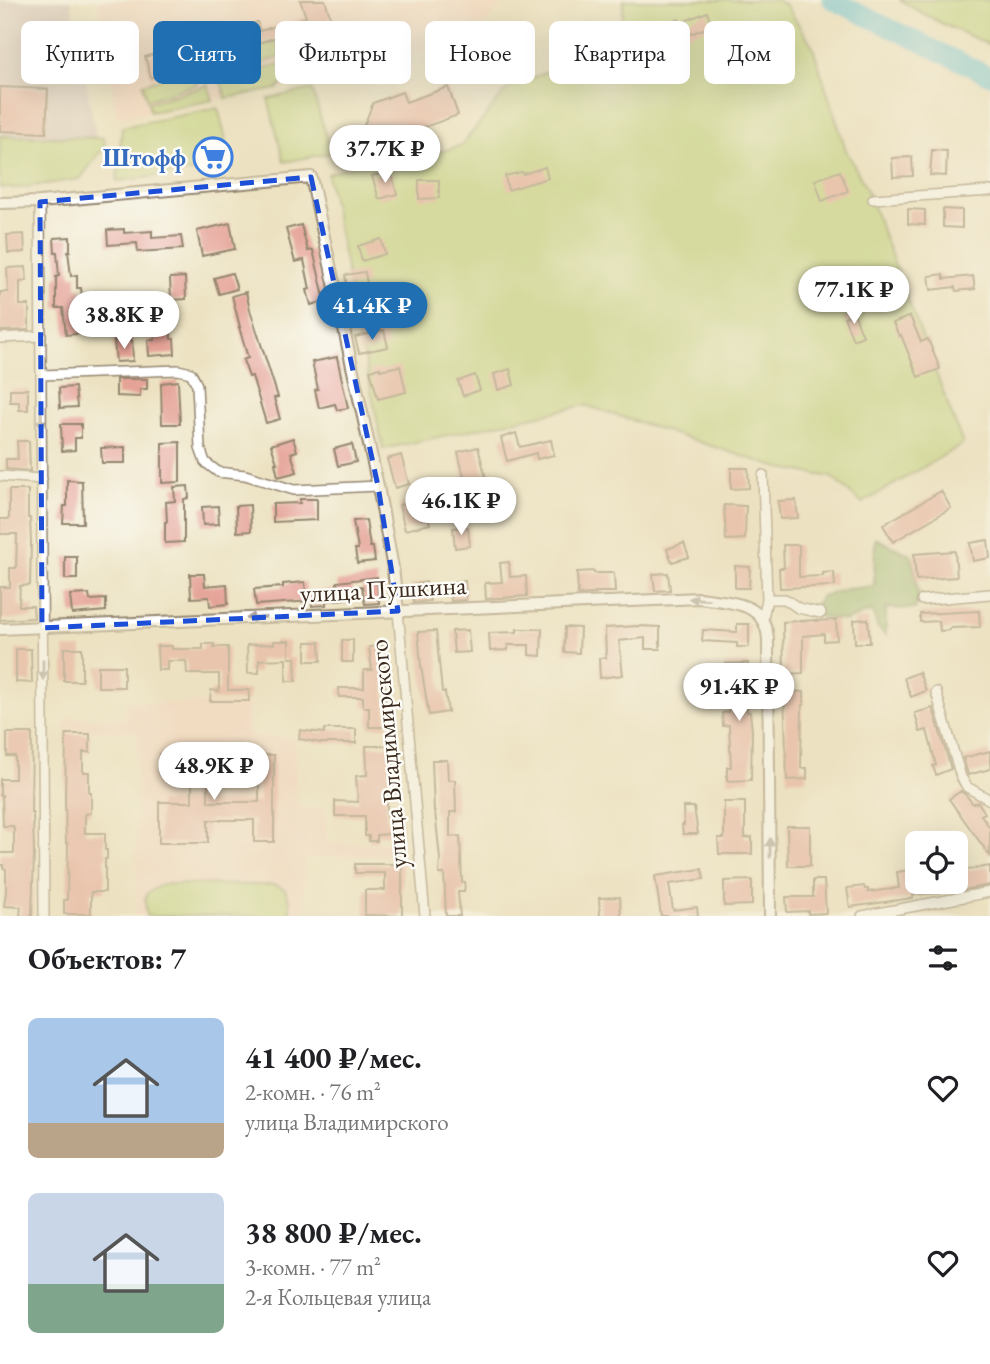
<!DOCTYPE html>
<html lang="ru">
<head>
<meta charset="utf-8">
<style>
	:root { --surface:#fff; --page:#f2f2f2; --text:#202124; --muted:#757577; --accent:#1f6fb2 }
	body { margin:0; font-family:"EB Garamond",serif; background:var(--page); color:var(--text); height:100vh; display:flex; flex-direction:column; font-size:26px; white-space:nowrap }
	* { box-sizing:border-box; margin:0 }
	p { font-size:23px; color:var(--muted) }
	.icon { flex:none; width:38px; height:38px; fill:none; stroke:currentColor; stroke-width:2; stroke-linecap:round; stroke-linejoin:round }
	.map { position:relative; height:916px; overflow:hidden }
	.details { display:flex; flex-direction:column; background:var(--surface); flex:1 }
	.details>* { flex:none }
	.banner { position:absolute; left:21px; top:21px; width:948px; height:63px; display:flex; gap:14px }
	.controls { position:absolute; left:905px; top:831px; display:grid; gap:14px }
	.controls a { display:grid; place-items:center; width:63px; height:63px; border-radius:10px; background:var(--surface); box-shadow:0 7px 28px #0002; font-size:35px }
	.price { position:absolute; translate:-50% -60px; padding:0 16px; border-radius:24px; background:#fff; color:#222; font-size:23px; line-height:46px; filter:drop-shadow(0 2px 4px #0008) }
	.price::after { content:''; position:absolute; left:50%; top:42px; width:21px; height:16px; margin-left:-10px; background:inherit; clip-path:polygon(0 0,100% 0,50% 100%) }
	.price.current { background:var(--accent); color:#fff }
	ul { padding:0; list-style:none }
	li { display:flex; align-items:center; gap:21px; height:175px; padding:0 28px }
	li span { display:grid; place-items:center; flex:none; width:196px; height:140px; border-radius:10px; color:#555 }
	li>.icon { margin-inline-start:auto }
	span .icon { width:84px; height:84px; fill:#fffc; stroke-width:1 }
	li b { font-size:30px }
	h2 { display:flex; justify-content:space-between; align-items:center; height:84px; padding:0 28px; font-size:30px }
	.chip { padding:0 24px; border-radius:10px; background:var(--surface); box-shadow:0 7px 28px #0002; font-size:24px; line-height:63px }
	.chip.current { background:var(--accent); color:#fff }
	.map>svg:first-child { display:block }
	.built { fill:#f5d3c1 }
	.industrial { fill:#d1c0bc }
	.green { fill:#bad176; stroke:#7a7e4a; stroke-width:2 }
	.forest { fill:#93b367; stroke:#676e42; stroke-width:2 }
	.lines { fill:none; stroke-linecap:round; stroke-linejoin:round }
	.river { stroke:#5abfd8; stroke-width:19 }
	.building { fill:#e5a296 }
	.minor-casing { stroke:#948670; stroke-width:12 }
	.tertiary-casing { stroke:#948670; stroke-width:14 }
	.minor { stroke:#fff; stroke-width:9 }
	.tertiary { stroke:#fff; stroke-width:10 }
	.oneway { fill:#a79f9a }
	.marked { fill:none; stroke:#1d4ed8; stroke-width:5; stroke-dasharray:14 9; stroke-linejoin:round }
	.labels { text-anchor:middle; stroke-width:5; stroke-linejoin:round; paint-order:stroke }
	.shop-label { font-size:26px; font-weight:bold; fill:#366cbe; stroke:#fdfcf7; text-anchor:end }
	.street-label { font-size:26px; fill:#3b2a1e; stroke:#fdfcf7 }
</style>
</head>
<body>
<div class="map">
<svg width="990" height="916" viewBox="0 0 990 916">
	<rect width="100%" height="100%" fill="#fdfcf7"/>
	<filter id="ink" filterUnits="userSpaceOnUse"><feTurbulence type="fractalNoise" baseFrequency=".0143" numOctaves="2"/><feDisplacementMap in="SourceGraphic" scale="14" xChannelSelector="R" yChannelSelector="G"/><feConvolveMatrix kernelMatrix="1 2 1 2 8 2 1 2 1" color-interpolation-filters="sRGB"/></filter>
	<filter id="wash" filterUnits="userSpaceOnUse"><feTurbulence type="fractalNoise" baseFrequency=".00686" numOctaves="4" result="noise"/><feDisplacementMap in="SourceGraphic" scale="28" xChannelSelector="R" yChannelSelector="G"/><feGaussianBlur stdDeviation="1.57" result="paint"/><feColorMatrix in="noise" values="0 0 0 0 0 0 0 0 0 0 0 0 0 0 0 0 0 1.4 0 .05"/><feComposite in="paint" operator="in"/></filter>
	<g filter="url(#wash)">
		<rect width="100%" height="100%" fill="#ece2c1"/>
		<!-- built -->
		<path class="built" d="M100 0H506L484 25 442 46 277 89 117 118 98 1Z
			M125 702 249 704V736L295 737 297 808H326L327 843H401L402 854 305 858 304 916H136L137 732 65 730V718L125 719Z"/>
		<!-- industrial -->
		<path class="industrial" d="M0 0H71L79 45 70 53 73 65 85 75 96 137 0 136Z"/>
		<!-- green -->
		<path class="green" d="M624 0H776L786 5 812 45 846 150 865 186 963 444 862 503 831 477 776 467 585 405 383 449 327 174 400 150 405 163 462 145 507 89 620 40Z
			M899 0H990V45L941 23Z
			M277 41 280 52 278 58 232 72 228 57Z
			M283 63 288 79 277 89 226 98 221 82Z
			M191 69 197 84 147 100 143 84Z
			M208 85 213 100 150 112 148 103Z
			M312 89 331 153 284 162 268 99Z
			M218 108 233 167 117 181 122 127Z
			M0 136 104 138 105 146 80 179 18 188H0Z
			M163 884 276 885 285 889 290 902V916H146L145 899 147 893Z"/>
		<!-- forest -->
		<path class="forest" d="M875 538 911 555 919 596 915 609 886 608V635L878 628 872 611 846 621 807 614 822 596 847 589 874 586Z"/>
		<g class="lines">
			<!-- river -->
			<path class="river" d="M832 0 990 76"/>
		</g>
		<g id="blocks">
			<!-- building -->
			<path class="building" d="M300 0H325L333 26 335 25 339 37 304 48 298 30 151 78 145 57 257 22 260 31 306 17Z
				M707 12 712 26 669 42 662 26 679 19 680 23Z
				M38 45 65 47 64 54 70 53 73 65H66L65 72 36 70Z
				M0 87 48 89 46 133 0 131Z
				M448 87 458 115 378 144 369 139 363 128 373 103 402 92 406 102Z
				M932 150 947 151 946 176 930 175Z
				M912 157 913 176 893 177 892 158Z
				M545 167 548 178 508 190 505 176 522 172 523 174Z
				M391 171 397 194 379 199 372 176Z
				M840 171 848 191 822 201 815 180Z
				M419 180H439V198L419 199Z
				M908 209 925 210V225L908 224Z
				M943 209 962 210V228L943 227Z
				M230 223 235 249 202 256 197 231Z
				M301 225 308 251 313 250 325 301 311 305 307 290 310 289 304 260 295 262 286 229Z
				M124 229V233L152 231V238L181 236 183 249 138 252 137 243 108 245 107 230Z
				M24 234 25 252 8 253 7 235Z
				M70 237V251H68L71 276 77 275V288H81L86 333 66 335 63 308H56V277L59 276 57 252H55L54 238Z
				M381 239 385 254 362 261 358 246Z
				M26 267 27 281 20 282V305H29V330L0 331V292H8L7 268Z
				M365 272 367 284 347 287 345 275Z
				M232 273 237 289 219 294 214 278Z
				M943 274 944 279 973 276 975 289 956 291 955 287 931 290 929 276Z
				M185 277 186 299 171 300 170 278Z
				M246 292 250 310 278 397 274 398 280 419 266 423 252 376 249 377 243 360 248 358 239 327H240L232 296Z
				M170 308 171 339H174L175 354 149 356 148 340H155L153 309Z
				M854 313 863 336 853 340 844 317Z
				M910 316 921 342 928 339 940 369 918 377 901 335 899 336 893 323Z
				M384 330 388 347 359 353 355 337Z
				M132 340 133 361 116 362 114 341Z
				M337 357 348 408 337 410 335 404 319 408 315 390 318 389 312 362Z
				M400 366 406 392 378 399 370 370 380 368V370Z
				M510 369 514 385 498 390 494 374Z
				M475 375 480 390 463 396 458 381Z
				M116 379H147V389H140V397L116 396Z
				M178 381 180 424H162L161 383Z
				M75 387 77 407 60 408 59 388Z
				M10 389H28V410H19V402H10Z
				M61 424H81V438H75V450L62 451Z
				M516 433 520 447 551 440 554 455 537 459 536 453 507 461 501 438Z
				M293 438 297 451 291 453 297 472 278 477 275 463H277L271 445Z
				M17 441H29L30 471 6 469V459H18Z
				M180 442V482L162 483V443Z
				M352 444 356 462 338 466 334 449Z
				M125 447V463H102L101 448Z
				M478 447 491 498 470 503 458 452Z
				M401 455 409 484 395 488 387 459Z
				M731 468H748L749 488 731 489Z
				M67 480 82 481 83 523H63L64 506H67Z
				M188 486 189 498 184 499V542L165 543V522H167L166 502 175 501 174 487Z
				M9 490H28V518H30L31 542 30 585 20 586 19 606H33L34 618 0 620V587H10V568H16L17 534H0V519H9Z
				M941 491 951 508 893 542 883 525Z
				M300 499H317V520L273 522V504L300 503Z
				M423 499 430 524 405 530 399 505Z
				M796 500 798 518 780 519 778 501Z
				M250 505 251 531 237 532 236 506Z
				M724 505 746 506 745 539 726 540Z
				M218 506 219 524 203 525 202 507Z
				M366 520 370 547H373L375 561 357 563 355 549H358L353 521Z
				M468 527 470 546 455 548 453 528Z
				M988 540 990 558 973 561 970 543Z
				M684 543 689 557 672 562 667 549Z
				M783 545H799V577L823 576V573L834 572 835 586 780 588 779 568H784Z
				M955 551 957 577 916 580 914 554Z
				M65 557H77V579H65Z
				M509 562 510 577 526 576 527 596 486 599 485 583 502 582 500 563Z
				M735 566 750 567 749 588H735Z
				M594 571V573H614L615 592H595V594L578 595 577 572Z
				M668 573 670 590 655 591 653 574Z
				M190 574H204L205 586 227 584 228 604 210 606 209 597 191 598Z
				M377 577 379 603 365 604 362 586 352 587V598L326 601V605L312 606V601L256 605 254 589 283 587V584L305 582 306 592 338 590 337 582Z
				M465 581 466 600 451 601 449 583Z
				M426 582 430 601 414 603 411 585Z
				M89 594 90 600 106 599V611L72 614 70 595Z
				M979 611 980 627 950 628V630L940 631 939 621 920 622V614Z
				M868 619 870 643H855L854 620Z
				M816 620V621L836 620 837 640 824 641V634L803 636V673L784 674 783 622Z
				M737 624H749V647H737V643L702 641 703 630 737 632Z
				M638 626 660 627V649H645V638L619 641 623 675 600 678 599 658H606L605 628Z
				M565 627 580 628 579 653 564 652Z
				M517 629H542L541 656 529 655V645H508V650L490 651 489 633 517 632Z
				M468 630 470 652 454 653 452 631Z
				M436 631 442 692H445L448 712 429 715 421 666 418 632Z
				M342 640H353V662H342Z
				M274 641H289V658H295L296 681H286V659L259 660V673H248L247 645 274 644Z
				M306 642H320L321 661H306Z
				M203 644H214V647H228V690H249V701H210L211 690 219 691V674H187L186 661H167V670H158L157 646H172V649H203Z
				M386 645 388 656 385 657V692L387 727H369V707H363V697H339V688H364V670H372L369 647Z
				M64 648H82V681H64Z
				M16 649H31L32 683 16 682Z
				M748 663 747 712H750L752 731 751 780 727 781V767H731L729 725 723 726 722 713 728 712V679H725L724 664Z
				M98 666H124V687H98Z
				M919 672 926 691 911 697 904 678Z
				M784 691 804 692V705H802L801 768H807V779L787 780Z
				M933 708 951 769 936 775 933 766 936 765 927 730 920 732 915 713Z
				M324 729H356V743H321L299 739 300 730 324 733Z
				M7 733H32L31 813H33L34 853 32 916H20L21 907 4 906 6 892V869L3 868V865H0V853H14V829L13 826H3L2 795H0V779H15V756H7Z
				M66 734H90V752H83V772H89V792H91V813L85 814V833H105V850H107V859H105V892H91V914H64V900H67L68 843H66L65 802Z
				M366 746H394V772H396L398 792 387 793V820L401 819 402 833 377 835V841H369V836H365V816H335V801L358 802 356 776 367 775Z
				M990 751V769L968 775 963 758Z
				M159 754H208V802H259V769H250V755H274V842H254V820H208V843H159V802H192V774H159Z
				M432 760H447L448 780H455L456 812H450V837L460 836 462 882H465L464 892H458L460 916H446L444 874H439L440 859 437 830 435 812H434Z
				M961 791 966 795 973 804 978 802 985 813 981 815 990 828V856L949 799Z
				M724 802H745V838L752 837V854H719L718 838H724Z
				M683 807H694L698 834H683L682 825H684Z
				M787 826H810V866H788Z
				M355 864H402V916L365 915V890H385V873H355Z
				M990 866V885L958 891 956 872Z
				M702 869 704 879 669 884 673 910 697 907 698 916H661L655 876Z
				M911 870 912 882H939L940 893 913 895V898L850 907 847 888 864 886 865 889H868V892L899 888 897 872Z
				M752 880V905L724 906V881Z
				M813 880H824L826 913 808 914V911L787 912 786 897H813Z
				M620 897 621 916H600L599 898Z"/>
		</g>
	</g>
	<g filter="url(#ink)">
		<use href="#blocks" fill-opacity="0" stroke="#948670" stroke-width="2"/>
		<g class="lines">
			<!-- minor casing -->
			<g class="minor-casing">
				<path id="minor" d="M873 199 990 191
					M40 202 44 916
					M0 338 41 336
					M41 375 178 370 191 373 197 385 200 448 205 462 218 472 245 475 294 490 378 486
					M0 476 42 479
					M767 599H785L798 608 821 613
					M922 600 990 594
					M398 611 425 916
					M763 618 767 599 763 475
					M936 692 961 777 967 787 990 800
					M862 916 990 892"/>
			</g>
			<!-- tertiary casing -->
			<g class="tertiary-casing">
				<path id="tertiary" d="M0 203 40 202 311 177 378 486 393 568 398 611
					M0 629 700 598C731 603 765 601 768 639L770 916"/>
			</g>
			<!-- minor -->
			<use href="#minor" class="minor"/>
			<!-- tertiary -->
			<use href="#tertiary" class="tertiary"/>
		</g>
		<!-- one-way arrows -->
		<defs><path id="oneway-solid" d="M-6-.8H1V-3.2L6.5 0L1 3.2V.8H-6Z" transform="scale(1.75)"/></defs>
		<g class="oneway">
			<use href="#oneway-solid" transform="translate(41 418) rotate(90)"/>
			<use href="#oneway-solid" transform="translate(699 599) rotate(-177)"/>
			<use href="#oneway-solid" transform="translate(256 618) rotate(177)"/>
			<use href="#oneway-solid" transform="translate(43 670) rotate(90)"/>
			<use href="#oneway-solid" transform="translate(770 848) rotate(-90)"/>
		</g>
	</g>
	<!-- marked area -->
	<path d="M0 0H990V916H0ZM311 177 378 486 398 611 42 628 40 202Z" fill="#ece2c1" fill-opacity=".55" fill-rule="evenodd"/>
	<path class="marked" d="M311 177 378 486 398 611 42 628 40 202Z"/>
	<!-- icons -->
	<defs>
		<g id="supermarket-ring" transform="scale(2.0125)"><circle r="9.5" fill="#fdfcf7" stroke="#3f7fe0" stroke-width="1.5"/><path d="M-6-5.5h2.5l.6 2H6L4.5 2H-2.5L-4.4-4H-6ZM-1.5 3.2a1.3 1.3 0 1 0 .1 0ZM3 3.2a1.3 1.3 0 1 0 .1 0Z" fill="#3f7fe0"/></g>
	</defs>
	<g fill-rule="evenodd">
		<use href="#supermarket-ring" x="213" y="157"/>
	</g>
	<g class="labels">
		<!-- shop labels -->
		<g class="shop-label">
			<text x="186" y="166">Штофф</text>
		</g>
		<!-- street labels -->
		<g class="street-label">
			<text transform="translate(383 589) rotate(-3)" y="9">улица Пушкина</text>
			<text transform="translate(388 754) rotate(-95)" y="9">улица Владимирского</text>
		</g>
	</g>
</svg>
<div class="controls">
<a><svg class="icon" aria-label="locate" viewBox="0 0 24 24"><circle cx="12" cy="12" r="6"/><path d="M12 2v4M12 18v4M2 12h4M18 12h4"/></svg></a>
</div>
<b class="price" style="left:385px;top:185px">37.7K ₽</b>
<b class="price" style="left:854px;top:326px">77.1K ₽</b>
<b class="price current" style="left:372px;top:342px">41.4K ₽</b>
<b class="price" style="left:124px;top:351px">38.8K ₽</b>
<b class="price" style="left:461px;top:537px">46.1K ₽</b>
<b class="price" style="left:739px;top:723px">91.4K ₽</b>
<b class="price" style="left:214px;top:802px">48.9K ₽</b>
<div class="banner">
<a class="chip">Купить</a>
<a class="chip current">Снять</a>
<a class="chip">Фильтры</a>
<a class="chip">Новое</a>
<a class="chip">Квартира</a>
<a class="chip">Дом</a>
</div>
</div>
<section class="details">
<h2>Объектов: 7<svg class="icon" aria-label="filters" viewBox="0 0 24 24"><path d="M4 7h16M4 17h16"/><circle cx="9" cy="7" r="2"/><circle cx="15" cy="17" r="2"/></svg></h2>
<ul>
<li><span style="background:linear-gradient(#a9c7e8 75%,#b9a48a 0)"><svg class="icon" aria-label="home" viewBox="0 0 24 24"><path d="M3 11l9-7 9 7M6 9v11h12V9"/></svg></span><div><b>41 400 ₽/мес.</b><p>2-комн. · 76 m²</p><p>улица Владимирского</p></div><svg class="icon" aria-label="heart" viewBox="0 0 24 24"><path d="M12 20l-8-8c-3-5 5-10 8-4 3-6 11-1 8 4z"/></svg></li>
<li><span style="background:linear-gradient(#c9d6e8 65%,#7fa58c 0)"><svg class="icon" aria-label="home" viewBox="0 0 24 24"><path d="M3 11l9-7 9 7M6 9v11h12V9"/></svg></span><div><b>38 800 ₽/мес.</b><p>3-комн. · 77 m²</p><p>2-я Кольцевая улица</p></div><svg class="icon" aria-label="heart" viewBox="0 0 24 24"><path d="M12 20l-8-8c-3-5 5-10 8-4 3-6 11-1 8 4z"/></svg></li>
</ul>
</section>
</body>
</html>
